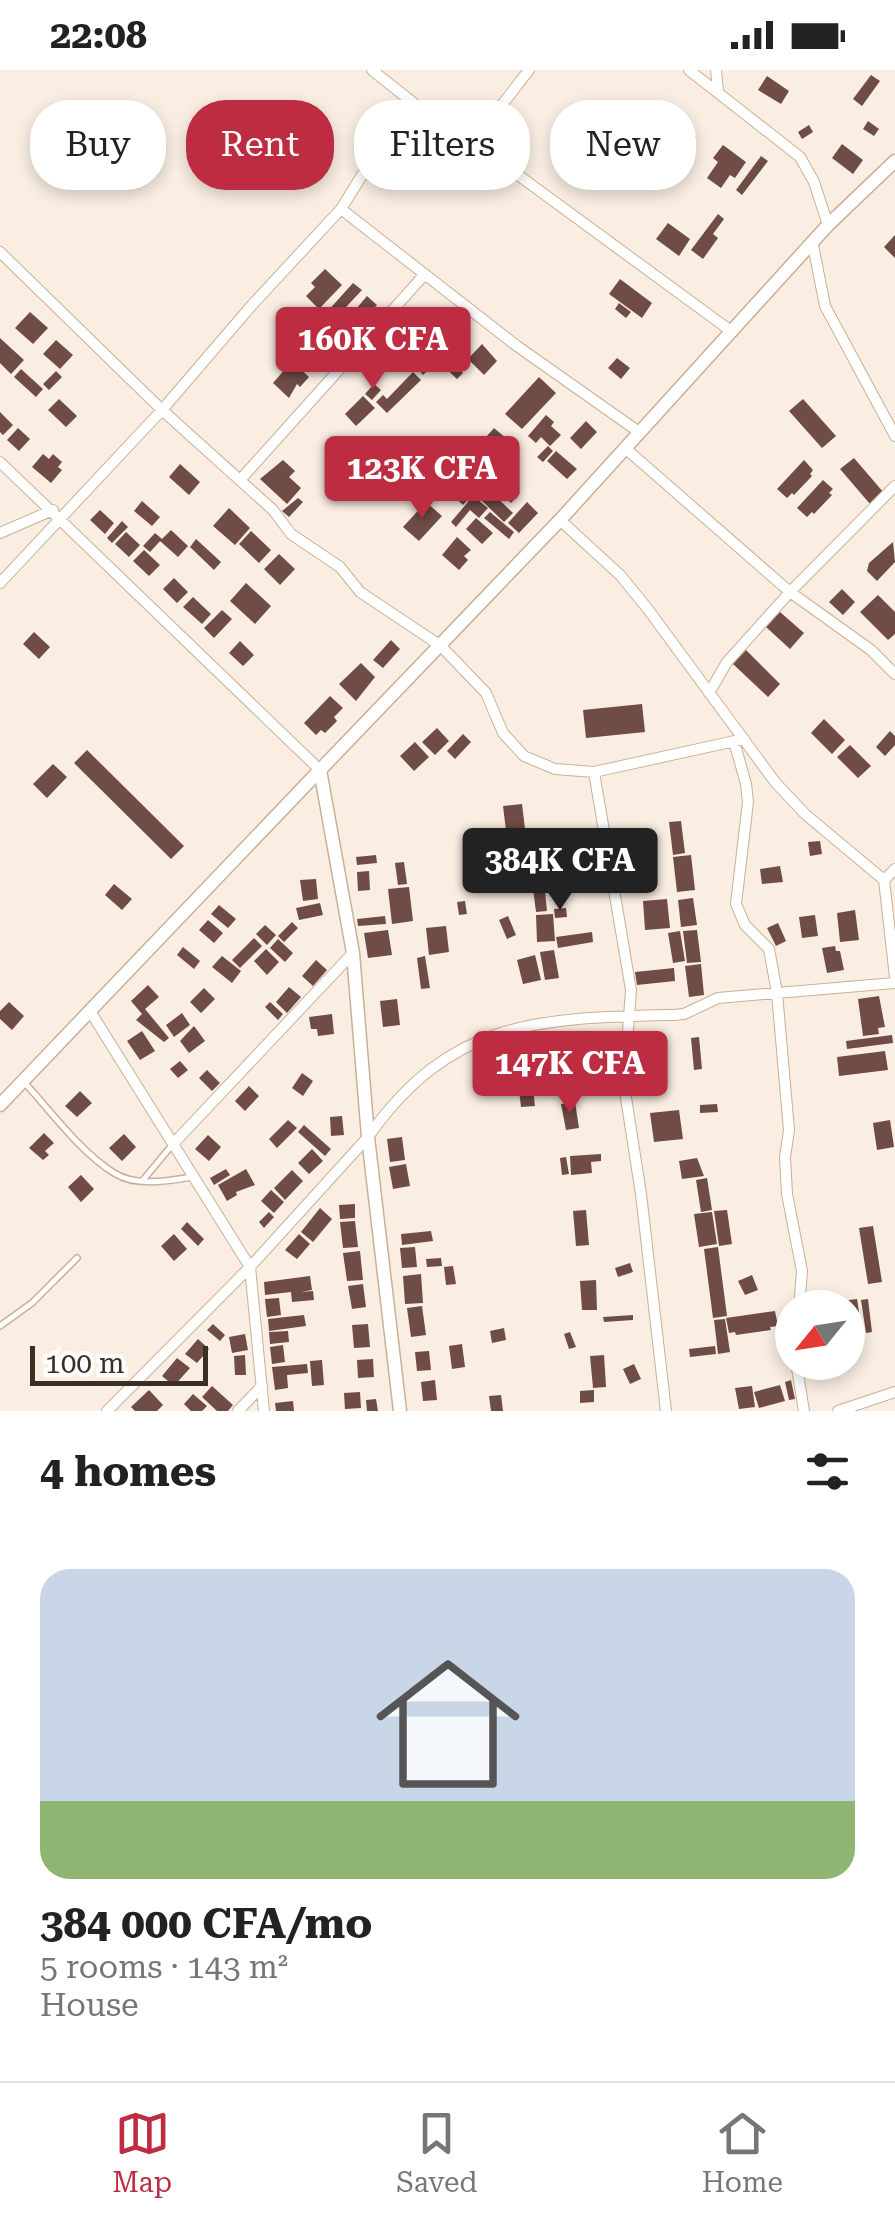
<!DOCTYPE html>
<html lang="en">
<head>
<meta charset="utf-8">
<style>
	:root { --surface:#fff; --page:#f6f6f6; --text:#222; --muted:#767676; --line:#e0e0e0; --accent:#bd2c41 }
	body { margin:0; font-family:"Roboto Serif",serif; background:var(--page); color:var(--text); height:100vh; display:flex; flex-direction:column; font-size:38px; white-space:nowrap }
	* { box-sizing:border-box; margin:0 }
	p { font-size:32px; color:var(--muted) }
	.icon { flex:none; width:55px; height:55px; fill:none; stroke:currentColor; stroke-width:2; stroke-linecap:round; stroke-linejoin:round }
	.map { position:relative; height:1341px; overflow:hidden }
	.panel { display:flex; flex-direction:column; background:var(--surface); flex:1 }
	.panel>* { flex:none }
	.banner { position:absolute; left:30px; top:30px; width:835px; height:90px; display:flex; gap:20px }
	.needle { width:65px; rotate:240deg }
	.tools { position:absolute; left:775px; top:1220px; display:grid; gap:20px }
	.tools a { display:grid; place-items:center; width:90px; height:90px; border-radius:50%; background:var(--surface); box-shadow:0 5px 15px #0003; font-size:50px }
	.scale { position:absolute; left:30px; bottom:25px; width:178px; box-sizing:border-box; padding-left:10px; border:5px solid #3b2f24; border-top:0; font-size:28px; line-height:35px; white-space:nowrap; color:#3b2f24; -webkit-text-stroke:8px #fefefe; paint-order:stroke }
	.price { position:absolute; translate:-50% -85px; padding:0 22px; border-radius:10px; background:var(--accent); color:#fff; font-size:32px; line-height:65px; filter:drop-shadow(0 2px 5px #0008) }
	.price::after { content:''; position:absolute; left:50%; top:60px; width:30px; height:22px; margin-left:-15px; background:inherit; clip-path:polygon(0 0,100% 0,50% 100%) }
	.price.active { background:#222; color:#fff }
	ul { padding:0; list-style:none }
	li { display:grid; align-content:center; gap:20px; height:530px; padding:0 40px }
	li+li { border-top:2px solid var(--line) }
	li span { display:grid; place-items:center; height:310px; border-radius:30px; color:#555 }
	li>.icon { margin-inline-start:auto }
	span .icon { width:180px; height:180px; fill:#fffc; stroke-width:1 }
	li b { font-size:42px }
	h2 { display:flex; justify-content:space-between; align-items:center; height:120px; padding:0 40px; font-size:42px }
	.pill { padding:0 35px; border-radius:40px; background:var(--surface); box-shadow:0 5px 15px #0003; font-size:35px; line-height:90px }
	.pill.active { background:var(--accent); color:#fff }
	.status { display:flex; justify-content:space-between; align-items:center; height:70px; padding:0 50px; background:var(--surface); direction:ltr }
	.status svg { height:28px; fill:currentColor }
	.dock { display:flex; justify-content:space-around; align-items:center; height:140px; border-top:2px solid var(--line); background:var(--surface); font-size:28px; color:var(--muted) }
	.dock a { display:grid; justify-items:center; gap:5px }
	.dock .active { color:var(--accent) }
	.map>svg:first-child { display:block }
	.building { fill:#6f4c45 }
	.lines { fill:none; stroke-linecap:round; stroke-linejoin:round }
	.service-casing { stroke:#ccaf95; stroke-width:8 }
	.minor-casing { stroke:#ccaf95; stroke-width:12 }
	.tertiary-casing { stroke:#ccaf95; stroke-width:15 }
	.service { stroke:#fff; stroke-width:5 }
	.minor { stroke:#fff; stroke-width:10 }
	.tertiary { stroke:#fff; stroke-width:12 }
</style>
</head>
<body>
<div class="status"><b>22:08</b><svg viewBox="0 0 49 12"><path d="M0 12V9h3v3zM5 12V6h3v6zM10 12V3h3v9zM15 12V0h3v12zM26 1h20v11H26zM47 4h2v5h-2z"/></svg></div>
<div class="map">
<svg width="895" height="1341" viewBox="0 0 895 1341">
	<rect width="100%" height="100%" fill="#faeee3"/>
	<!-- building -->
	<path class="building" d="M871 5 880 11 862 36 853 29Z
		M767 6 789 21 781 34 758 20Z
		M581 34 594 46 588 53 575 40Z
		M672 49 696 67 687 80 663 63Z
		M868 51 879 59 874 66 863 59Z
		M809 55 813 62 802 69 798 62Z
		M842 74 863 90 853 104 832 88Z
		M723 75 746 92 735 108 730 105 721 118 707 108 718 92 713 88Z
		M636 77 650 89 640 102 625 89Z
		M761 86 768 91 742 125 736 120Z
		M718 144 724 149 713 164 718 168 703 189 691 180Z
		M668 153 690 169 679 186 656 169Z
		M895 165V188L884 177Z
		M325 199 342 215 319 239 306 226 315 217 311 213Z
		M620 209 652 233 642 248 609 224Z
		M353 213 362 220 333 251 325 244Z
		M367 226 377 235 372 240 376 243 358 264 354 261 350 267 340 258Z
		M619 233 631 242 626 248 615 239Z
		M30 242 48 258 33 274 15 258Z
		M447 242 464 263 451 277 445 271 438 279 426 268Z
		M0 268 24 290 11 304 0 293Z
		M56 270 73 285 60 299 43 284Z
		M482 274 497 291 484 305 468 289Z
		M429 285 436 292 423 305 417 298Z
		M446 285 463 303 457 309 439 292Z
		M617 288 630 298 621 309 608 298Z
		M292 291 309 307 300 317 297 314 289 328 273 313Z
		M21 299 43 319 36 327 14 307Z
		M56 301 62 307 49 320 43 314Z
		M413 302 421 310 387 343 376 332 383 325 387 329Z
		M539 307 556 323 522 359 505 344Z
		M374 314 381 320 372 330 365 324Z
		M363 326 375 338 356 356 345 344Z
		M59 329 77 346 66 357 48 340Z
		M803 329 836 366 822 378 789 341Z
		M0 342 13 355 3 365 0 362Z
		M546 345 554 352 551 356 561 365 550 376 541 367 536 373 528 366Z
		M586 351 597 362 581 379 570 368Z
		M18 358 30 369 19 381 7 370Z
		M494 358 507 369 491 387 479 375Z
		M362 369 371 378 347 402 338 394Z
		M548 376 553 381 543 392 537 387Z
		M556 381 577 399 567 409 547 391Z
		M43 384 49 389 53 384 62 392 58 397 62 400 51 413 32 397Z
		M854 388 884 423 870 434 840 399Z
		M283 390 295 401 289 407 301 418 287 434 260 409Z
		M804 390 813 400 810 404 812 406 794 425 792 423 787 428 777 419Z
		M180 394 200 412 189 425 169 407Z
		M503 406 520 423 511 433 494 416Z
		M454 409 472 425 463 435 446 419Z
		M823 410 833 419 829 423 832 425 814 444 812 442 807 447 797 438Z
		M490 421 513 443 504 452 481 430Z
		M473 426 488 438 479 448 470 440 456 457 451 452Z
		M298 428 303 432 289 447 282 441Z
		M142 431 160 447 152 456 134 441Z
		M426 432 442 446 419 471 403 457Z
		M527 432 538 443 519 463 508 453Z
		M229 438 250 458 235 475 213 456Z
		M100 440 114 453 105 464 90 450Z
		M490 442 514 462 509 469 484 448Z
		M476 448 493 463 482 474 466 459Z
		M122 451 128 457 112 473 107 468Z
		M171 460 188 476 178 487 160 471Z
		M251 461 271 480 259 493 239 474Z
		M126 462 140 475 129 487 115 474Z
		M155 463 162 469 150 482 143 476Z
		M457 467 471 480 464 486 468 490 459 500 442 485Z
		M196 469 221 492 214 500 190 477Z
		M893 472 895 492 877 511 867 501 869 493Z
		M144 480 160 495 149 506 133 491Z
		M279 484 295 499 280 515 264 499Z
		M174 508 188 522 177 533 163 519Z
		M246 513 271 536 255 554 230 531Z
		M842 519 855 532 843 545 829 532Z
		M878 525 895 542V564L888 570 860 542Z
		M193 527 211 544 202 554 183 537Z
		M222 540 232 549 214 568 204 558Z
		M780 542 804 563 790 579 766 557Z
		M34 562 50 577 39 589 23 574Z
		M391 570 400 579 383 598 373 590Z
		M240 571 254 585 243 596 229 583Z
		M746 580 780 614 768 627 733 594Z
		M361 593 375 607 356 631 339 614Z
		M330 626 343 638 334 647 337 651 325 663 321 660 316 665 304 653Z
		M642 634 645 662 586 668 583 640Z
		M824 649 845 670 832 684 811 663Z
		M437 658 449 671 435 685 422 672Z
		M890 661 895 666V675L885 686 876 677Z
		M463 664 471 672 455 689 447 681Z
		M415 672 429 687 414 701 400 686Z
		M850 675 871 696 858 708 837 687Z
		M87 680 184 776 171 789 74 693Z
		M53 694 67 707 47 728 33 714Z
		M522 734 526 767 507 769 503 736Z
		M681 751 685 783 673 785 669 752Z
		M503 762 504 770 485 771V764Z
		M820 771 822 784 810 786 808 772Z
		M526 777 530 801 522 802 518 778Z
		M376 785 377 793 357 795 356 787Z
		M691 785 695 820 677 822 673 787Z
		M404 792 407 814 398 815 395 793Z
		M780 796 783 812 762 814 760 799Z
		M369 801 370 820 358 821 357 802Z
		M543 802 547 841 536 842 531 803Z
		M316 809 318 829 303 831 300 810Z
		M114 814 132 829 122 840 105 825Z
		M409 817 413 851 392 854 388 819Z
		M693 828 697 855 681 857 678 830Z
		M667 829 670 858 645 860 643 831Z
		M465 831 467 844 459 845 457 832Z
		M320 833 323 845 299 850 296 838Z
		M219 835 236 849 228 858 211 844Z
		M566 838 567 847 555 848 554 839Z
		M855 840 859 870 840 872 837 843Z
		M553 844 555 871 537 872 536 845Z
		M815 845 818 866 802 868 799 847Z
		M385 846 386 854 358 856 357 849Z
		M508 846 516 865 507 869 499 850Z
		M208 850 223 863 214 873 199 860Z
		M292 852 298 858 284 872 278 866Z
		M778 853 786 871 776 876 767 858Z
		M265 855 276 865 267 875 256 864Z
		M446 856 449 882 429 885 426 858Z
		M388 860 392 885 368 888 364 863Z
		M697 860 701 892 687 893 683 861Z
		M680 861 685 891 673 893 668 863Z
		M592 862 593 872 558 878 556 867Z
		M254 868 262 876 240 898 232 890Z
		M278 869 293 883 285 892 270 878Z
		M835 876 836 881H840L844 900 827 903 822 878Z
		M183 877 200 891 194 899 177 885Z
		M266 879 279 892 267 905 254 891Z
		M554 880 559 908 545 910 540 882Z
		M535 885 541 910 523 914 517 890Z
		M222 886 241 901 232 913 212 897Z
		M425 886 430 918 421 919 417 888Z
		M316 890 327 900 313 916 302 906Z
		M701 894 704 925 689 927 685 896Z
		M674 898 675 911 637 915 635 902Z
		M148 915 159 927 145 939 169 968 164 972 136 950 142 944 131 931Z
		M289 917 301 927 287 943 276 932Z
		M204 918 215 929 201 943 190 932Z
		M879 926 885 957 878 958 879 964 863 966 858 929Z
		M397 929 400 955 383 957 380 931Z
		M9 932 24 946 12 960 0 949V941Z
		M270 932 283 944 278 950 265 937Z
		M182 943 190 955 174 967 166 955Z
		M332 944 334 964 318 966 317 959H311L309 947Z
		M194 956 205 971 189 983 180 971Z
		M142 961 155 981 140 990 127 971Z
		M892 965 893 973 847 979 846 971Z
		M699 967 702 999 694 1000 691 968Z
		M600 980 602 994 572 998 570 984Z
		M885 981 888 1000 839 1006 837 987Z
		M180 991 188 1000 178 1008 170 999Z
		M207 1000 220 1013 212 1021 199 1008Z
		M302 1003 313 1011 303 1026 292 1018Z
		M538 1003 539 1009 522 1011 521 1006Z
		M249 1016 259 1026 245 1041 235 1031Z
		M533 1019 535 1036 521 1037 519 1020Z
		M80 1021 92 1033 77 1047 65 1036Z
		M575 1032 579 1058 566 1060 561 1034Z
		M717 1034 718 1042 700 1043V1035Z
		M679 1040 683 1069 654 1072 650 1043Z
		M342 1046 344 1065 331 1066 330 1047Z
		M288 1050 297 1058 277 1078 269 1069Z
		M890 1050 894 1077 877 1080 873 1053Z
		M304 1055 331 1079 325 1086 298 1062Z
		M44 1063 54 1073 45 1081 49 1085 43 1090 29 1078Z
		M124 1064 136 1077 122 1091 109 1078Z
		M208 1065 221 1077 209 1091 195 1079Z
		M402 1067 405 1090 390 1092 387 1069Z
		M312 1079 323 1091 309 1104 298 1093Z
		M601 1084V1091L591 1092 592 1103 571 1105 570 1086Z
		M566 1087 569 1104 562 1105 560 1088Z
		M697 1088 704 1106 682 1109 679 1091Z
		M406 1094 410 1116 393 1119 389 1097Z
		M226 1099 230 1105 214 1115 210 1108Z
		M246 1099 255 1115 236 1122 237 1125 227 1131 218 1115Z
		M292 1100 303 1111 285 1130 274 1118Z
		M81 1105 94 1119 81 1132 68 1117Z
		M707 1108 712 1140 701 1142 696 1110Z
		M271 1120 284 1132 274 1143 261 1131Z
		M355 1134V1148L340 1149 339 1135Z
		M320 1138 332 1149 313 1172 301 1162Z
		M586 1140 589 1175 576 1176 573 1141Z
		M727 1140 732 1174 719 1176 714 1141Z
		M269 1142 274 1147 264 1158 259 1152Z
		M712 1142 717 1174 699 1177 694 1144Z
		M355 1151 358 1177 343 1178 340 1152Z
		M187 1152 204 1169 198 1176 181 1159Z
		M873 1156 882 1212 868 1214 859 1158Z
		M431 1161 433 1171 402 1175 401 1164Z
		M174 1164 187 1179 174 1191 161 1176Z
		M299 1164 310 1174 297 1189 285 1180Z
		M415 1177 417 1197 402 1198 400 1178Z
		M718 1177 727 1246 713 1248 704 1179Z
		M360 1181 363 1210 347 1211 343 1183Z
		M441 1188 442 1196 427 1197 426 1189Z
		M630 1193 633 1202 618 1207 615 1198Z
		M453 1196 456 1214 446 1215 444 1197Z
		M421 1204 423 1233 405 1234 403 1206Z
		M752 1205 758 1220 745 1225 738 1211Z
		M310 1206 312 1220 301 1222 313 1221 314 1230 292 1232 291 1222 265 1225 264 1212Z
		M596 1210 597 1240H582L580 1211Z
		M363 1214 366 1237 352 1239 348 1216Z
		M279 1228 281 1245 267 1247 265 1229Z
		M857 1229 859 1242 848 1244V1238H842L841 1231Z
		M868 1229 872 1262 866 1263 861 1230Z
		M422 1236 426 1265 411 1267 407 1238Z
		M775 1241 778 1256 770 1257 771 1260 736 1265 735 1262 729 1263 726 1248Z
		M304 1245 306 1256 269 1261 268 1249Z
		M633 1245V1250L604 1252 603 1247Z
		M725 1249 730 1282 718 1284 714 1250Z
		M213 1254 225 1265 220 1271 207 1260Z
		M368 1254 370 1277 354 1278 352 1255Z
		M504 1258 506 1270 492 1273 490 1261Z
		M288 1261 289 1272 270 1274 269 1262Z
		M570 1262 576 1277 569 1279 564 1264Z
		M245 1264 248 1280 232 1283 229 1267Z
		M198 1269 209 1279 197 1293 185 1284Z
		M462 1274 465 1297 452 1299 449 1276Z
		M283 1275 285 1292 272 1294 270 1277Z
		M715 1276 716 1284 690 1287 689 1279Z
		M429 1281 431 1300 417 1301 415 1282Z
		M245 1285 246 1305H235L234 1286Z
		M604 1285 606 1317 593 1318 590 1286Z
		M177 1288 190 1298 174 1316 162 1306Z
		M373 1289 374 1307 358 1308 357 1290Z
		M322 1290 324 1315 312 1316 310 1291Z
		M307 1294 308 1303 287 1305 288 1318 275 1320 272 1297Z
		M634 1294 641 1309 630 1314 623 1299Z
		M435 1310 437 1330 423 1331 421 1312Z
		M791 1310 795 1329 789 1330 785 1312Z
		M780 1315 785 1331 759 1338 754 1322Z
		M212 1316 233 1335 228 1341H217L202 1327Z
		M752 1316 755 1337 739 1339 735 1318Z
		M149 1320 163 1335 157 1341H135L131 1337Z
		M594 1320V1332L580 1333V1321Z
		M360 1322 361 1338 345 1339 344 1323Z
		M193 1324 207 1336 202 1341H191L184 1334Z
		M501 1325 503 1341H491L489 1326Z
		M376 1329 378 1341H367L366 1330Z
		M293 1331 294 1341H276L275 1333Z"/>
	<g class="lines">
		<!-- service casing -->
		<g class="service-casing">
			<path id="service" d="M23 1011C51 1041 79 1081 114 1103 136 1117 168 1111 192 1107
				M143 1110 173 1074
				M0 1256 32 1233 77 1188"/>
		</g>
		<!-- minor casing -->
		<g class="minor-casing">
			<path id="minor" d="M372 0 416 35 473 72 731 261
				M689 0 800 87 814 112 828 155
				M716 0 718 22
				M473 72 529 0
				M341 139 517 276 639 362
				M813 175 825 236 895 366
				M0 182 162 340 252 235 341 139 369 94 416 35
				M625 378 790 522 871 580 895 604
				M0 392 320 700
				M240 410 425 204
				M560 450 620 505 647 538 775 712 805 744 884 810 895 799
				M0 463 53 440
				M0 513 162 340 273 440 291 464 340 497 360 522 441 576 486 623 503 663 524 686 555 699 594 702 744 669
				M709 623 727 592 790 522 895 416
				M734 671 746 714 748 732 736 834 745 855 769 879 777 923 789 1060 785 1087 787 1124 802 1201 799 1238
				M594 702 631 920 624 1015 641 1124 666 1341
				M884 810 895 907
				M90 941 250 1197 107 1341
				M174 1073 353 883
				M796 1292 804 1341
				M238 1341 262 1316
				M264 1341 250 1197 368 1067C451 949 539 948 673 945L684 944 718 928 895 913
				M838 1341 895 1322"/>
		</g>
		<!-- tertiary casing -->
		<g class="tertiary-casing">
			<path id="tertiary" d="M0 1035 320 700
				M400 1341 368 1067 353 883 320 700 560 450 828 155 895 91"/>
		</g>
		<!-- service -->
		<use href="#service" class="service"/>
		<!-- minor -->
		<use href="#minor" class="minor"/>
		<!-- tertiary -->
		<use href="#tertiary" class="tertiary"/>
	</g>
</svg>
<div class="tools">
<a><svg class="needle" viewBox="-14 -14 28 28"><path d="M0-13l5 13h-10z" fill="#e53935"/><path d="M0 13l5-13h-10z" fill="#767676"/></svg></a>
</div>
<div class="scale">100 m</div>
<b class="price" style="left:373px;top:322px">160K CFA</b>
<b class="price" style="left:422px;top:451px">123K CFA</b>
<b class="price active" style="left:560px;top:843px">384K CFA</b>
<b class="price" style="left:570px;top:1046px">147K CFA</b>
<div class="banner">
<a class="pill">Buy</a>
<a class="pill active">Rent</a>
<a class="pill">Filters</a>
<a class="pill">New</a>
</div>
</div>
<section class="panel">
<h2>4 homes<svg class="icon" aria-label="filters" viewBox="0 0 24 24"><path d="M4 7h16M4 17h16"/><circle cx="9" cy="7" r="2"/><circle cx="15" cy="17" r="2"/></svg></h2>
<ul>
<li><span style="background:linear-gradient(#c9d6e8 75%,#8fb573 0)"><svg class="icon" aria-label="home" viewBox="0 0 24 24"><path d="M3 11l9-7 9 7M6 9v11h12V9"/></svg></span><div><b>384 000 CFA/mo</b><p>5 rooms · 143 m²</p><p>House</p></div></li>
</ul>
</section>
<nav class="dock">
<a class="active"><svg class="icon" aria-label="map" viewBox="0 0 24 24"><path d="M3 6l6-2 6 2 6-2v14l-6 2-6-2-6 2zM9 4v14M15 6v14"/></svg>Map</a>
<a><svg class="icon" aria-label="saved" viewBox="0 0 24 24"><path d="M7 4h10v16l-5-4-5 4z"/></svg>Saved</a>
<a><svg class="icon" aria-label="home" viewBox="0 0 24 24"><path d="M3 11l9-7 9 7M6 9v11h12V9"/></svg>Home</a>
</nav>
</body>
</html>
